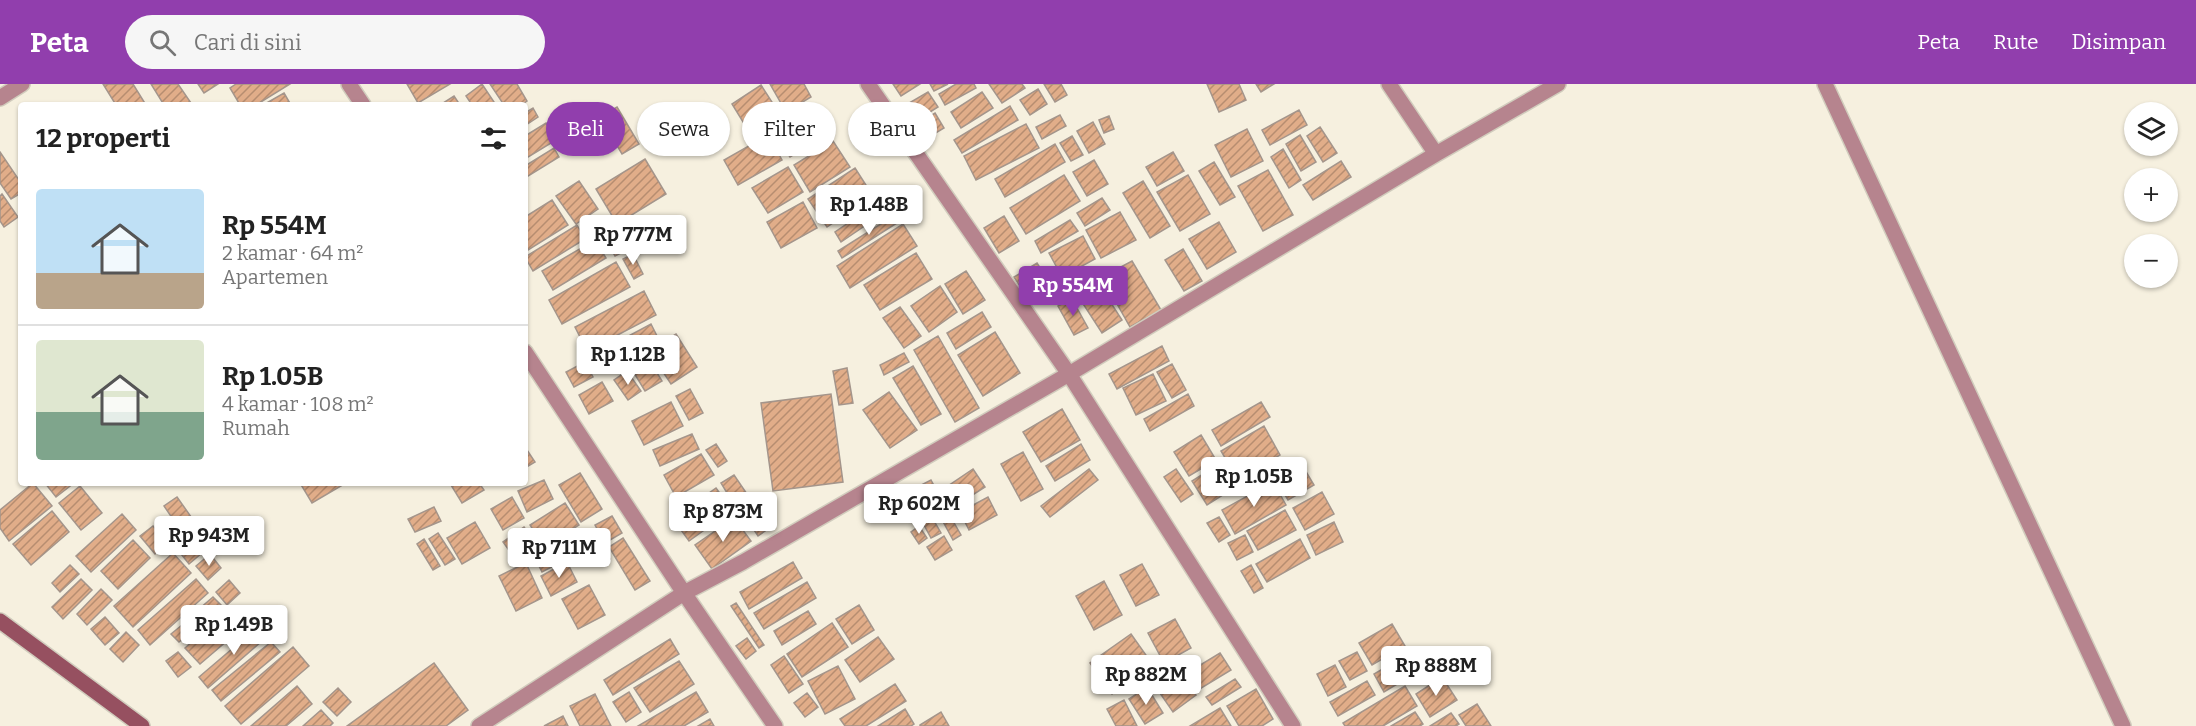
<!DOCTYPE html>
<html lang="id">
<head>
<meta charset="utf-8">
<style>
	:root { --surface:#fff; --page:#f6f6f6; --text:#222; --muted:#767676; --line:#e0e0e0; --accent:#913ead }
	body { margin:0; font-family:Bitter,serif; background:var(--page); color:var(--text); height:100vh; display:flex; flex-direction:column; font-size:22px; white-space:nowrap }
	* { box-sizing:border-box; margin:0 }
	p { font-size:20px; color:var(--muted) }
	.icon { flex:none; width:33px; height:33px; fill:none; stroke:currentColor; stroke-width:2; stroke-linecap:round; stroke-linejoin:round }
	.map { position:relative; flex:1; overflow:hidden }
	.panel { position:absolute; left:18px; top:18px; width:510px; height:384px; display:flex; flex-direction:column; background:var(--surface); border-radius:6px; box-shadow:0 2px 4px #0004 }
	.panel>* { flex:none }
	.hud { position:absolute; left:546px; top:18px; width:570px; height:54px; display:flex; gap:12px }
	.fabs { position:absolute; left:2124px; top:18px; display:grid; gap:12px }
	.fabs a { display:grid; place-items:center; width:54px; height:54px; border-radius:50%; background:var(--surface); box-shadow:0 2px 4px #0004; font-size:30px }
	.price { position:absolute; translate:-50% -51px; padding:0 14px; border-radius:6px; background:#fff; color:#222; font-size:20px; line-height:39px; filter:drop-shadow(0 2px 3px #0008) }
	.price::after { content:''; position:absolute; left:50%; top:36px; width:18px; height:14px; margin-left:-9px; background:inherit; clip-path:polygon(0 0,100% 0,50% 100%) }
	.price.current { background:var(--accent); color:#fff }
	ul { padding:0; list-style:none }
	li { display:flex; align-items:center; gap:18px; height:150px; padding:0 18px }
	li+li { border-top:2px solid var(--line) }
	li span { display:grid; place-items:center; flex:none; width:168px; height:120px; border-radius:6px; color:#555 }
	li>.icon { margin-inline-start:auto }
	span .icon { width:72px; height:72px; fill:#fffc; stroke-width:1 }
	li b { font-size:26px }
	h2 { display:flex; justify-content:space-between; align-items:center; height:72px; padding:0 18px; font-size:26px }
	.pill { padding:0 21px; border-radius:27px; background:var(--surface); box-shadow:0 2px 4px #0004; font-size:21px; line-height:54px }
	.pill.current { background:var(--accent); color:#fff }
	header { display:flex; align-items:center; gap:36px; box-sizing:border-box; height:84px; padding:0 30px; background:var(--accent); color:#fff }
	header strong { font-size:28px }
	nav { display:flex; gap:33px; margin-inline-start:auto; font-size:21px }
	.search { width:420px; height:54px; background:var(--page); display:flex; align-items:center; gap:15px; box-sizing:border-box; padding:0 21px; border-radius:33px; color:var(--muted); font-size:22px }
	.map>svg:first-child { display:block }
	.building { fill:url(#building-hatch); stroke:#a4958b; stroke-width:1.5 }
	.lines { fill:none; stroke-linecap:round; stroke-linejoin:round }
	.minor-casing { stroke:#d1ccbd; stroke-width:18 }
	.secondary-casing { stroke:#d1ccbd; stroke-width:18 }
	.minor { stroke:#b6848e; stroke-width:15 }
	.secondary { stroke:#965060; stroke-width:15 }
</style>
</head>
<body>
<header>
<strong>Peta</strong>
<div class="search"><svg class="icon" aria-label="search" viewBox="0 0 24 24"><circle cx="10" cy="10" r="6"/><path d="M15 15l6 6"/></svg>Cari di sini</div>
<nav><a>Peta</a><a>Rute</a><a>Disimpan</a></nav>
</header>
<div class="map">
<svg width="2196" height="642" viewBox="0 0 2196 642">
	<defs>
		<pattern id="building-hatch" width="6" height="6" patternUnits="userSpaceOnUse" patternTransform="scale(1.5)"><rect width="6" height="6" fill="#e1ad89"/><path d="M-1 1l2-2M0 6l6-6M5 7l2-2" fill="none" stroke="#b78d70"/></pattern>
	</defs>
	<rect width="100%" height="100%" fill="#f6f0df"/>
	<!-- building -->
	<path class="building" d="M103 0H133L146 21H116Z
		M151 0H178L191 19 188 21H164Z
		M198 0H218L204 9Z
		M236 0H290L256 21H240L230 4Z
		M407 0H450L418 19Z
		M482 0 496 21H472L466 12Z
		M490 0H517L527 17 521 21H504Z
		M770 0H804L811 13 786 28Z
		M893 0H920L901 12Z
		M930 0H948L934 7Z
		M956 0H974L976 4 945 21 939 10Z
		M989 0H1022L1025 4 1002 19Z
		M1044 0H1061L1067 11 1055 18Z
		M1207 0H1239L1246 16 1219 28Z
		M1256 0H1274L1261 8Z
		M761 1 781 32 751 51 732 20Z
		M1038 5 1047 20 1030 31 1020 16Z
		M928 8 938 23 914 38 904 22Z
		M982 8 993 24 961 44 951 28Z
		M284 9 291 21H263Z
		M454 12 460 21H440Z
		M1010 22 1018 36 962 69 954 56Z
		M617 23 639 60 622 70 600 33Z
		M533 24 538 33 526 41 525 29Z
		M1299 26 1307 41 1270 61 1262 46Z
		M935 29 944 44 929 53 920 39Z
		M808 30 822 53 790 73 775 51Z
		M1060 31 1066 42 1042 55 1036 43Z
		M1109 32 1114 45 1104 49 1099 36Z
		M1093 38 1105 60 1089 69 1077 47Z
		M546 39 556 56 525 75V52Z
		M1026 40 1039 64 976 96 964 72Z
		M1320 43 1337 69 1323 78 1307 52Z
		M1247 45 1263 77 1231 93 1215 61Z
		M768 51 782 76 738 101 724 76Z
		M1300 51 1316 78 1301 87 1286 60Z
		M1072 52 1083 71 1071 77 1060 59Z
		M833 57 850 83 810 108 794 81Z
		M1055 60 1065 78 1005 113 995 95Z
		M554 64 559 73 525 94V82Z
		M1283 65 1301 96 1289 104 1271 73Z
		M0 68 21 99V109L11 115 0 99Z
		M1173 68 1184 87 1157 102 1146 83Z
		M645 75 666 110 617 140 596 105Z
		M1094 76 1108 100 1087 112 1073 88Z
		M1341 77 1351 93 1313 116 1303 101Z
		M1214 78 1235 113 1220 121 1199 87Z
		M788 83 803 108 768 129 752 104Z
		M855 84 873 112 827 143 808 115Z
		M1268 86 1293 131 1263 147 1238 102Z
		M1064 91 1080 117 1026 150 1010 124Z
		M1188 91 1210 130 1180 147 1157 108Z
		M579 97 598 125 576 140 556 112Z
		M1143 97 1170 142 1150 154 1123 109Z
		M2 110 18 133 4 143 0 137V112Z
		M1102 114 1110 126 1085 142 1077 129Z
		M552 116 568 141 525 168V133Z
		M882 116 888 126 841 158 835 148Z
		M803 118 817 144 781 164 767 138Z
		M1120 128 1136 156 1101 174 1086 146Z
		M895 131 900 137 842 174 838 167Z
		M1004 132 1019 157 999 169 984 144Z
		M1070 136 1078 147 1041 169 1035 157Z
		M1219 138 1236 168 1207 185 1189 155Z
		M903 140 917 162 850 204 837 182Z
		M577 141 585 155 533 187 525 173Z
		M617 148 627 166 615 172 605 154Z
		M1083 152 1095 175 1062 193 1049 169Z
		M595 156 606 174 553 206 542 187Z
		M1183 165 1202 197 1184 207 1165 176Z
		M916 169 932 195 880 226 864 201Z
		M633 170 643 190 634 195 623 175Z
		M1132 177 1161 226 1130 243 1102 193Z
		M616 178 630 203 562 240 549 216Z
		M1037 179 1054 206 1031 220 1014 193Z
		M966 187 985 216 963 230 945 200Z
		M1098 199 1122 236 1102 249 1078 212Z
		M940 202 957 228 929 248 911 222Z
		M644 207 656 231 587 267 575 243Z
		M1072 215 1088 244 1074 251 1058 222Z
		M900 223 921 252 904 264 883 234Z
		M982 228 991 243 956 265 947 249Z
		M651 240 657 252 595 285 589 273Z
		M995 248 1020 289 983 312 958 271Z
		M676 250 697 283 671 300 649 267Z
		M938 252 979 324 955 338 914 266Z
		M1162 262 1169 277 1117 305 1109 290Z
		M904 269 909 278 884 291 880 281Z
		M648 274 662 297 645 307 631 284Z
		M585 278 593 293 574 303 566 288Z
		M1172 280 1186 306 1172 314 1157 288Z
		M913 282 941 330 921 341 893 294Z
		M847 284 853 319 839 321 833 287Z
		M627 287 641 307 628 316 614 296Z
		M1153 290 1166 317 1136 331 1123 304Z
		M602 298 613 317 589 330 579 311Z
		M690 305 703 329 689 336 676 312Z
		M889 308 917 346 890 364 863 326Z
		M831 310 843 398 773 407 761 319Z
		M1188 310 1194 322 1150 347 1144 335Z
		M671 318 683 342 644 361 632 337Z
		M1261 318 1270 333 1221 362 1212 346Z
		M1062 325 1080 356 1041 378 1023 348Z
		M1264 342 1280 371 1238 396 1221 367Z
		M692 350 699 365 660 382 653 366Z
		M1201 351 1216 376 1189 392 1174 368Z
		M716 360 727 377 718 383 706 366Z
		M1081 360 1090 376 1055 397 1046 382Z
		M525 363 535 378 525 384Z
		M1023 368 1043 405 1021 417 1001 380Z
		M701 370 714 391 676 413 664 391Z
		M1222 378 1237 402 1207 421 1192 397Z
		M973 385 985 403 957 421 945 404Z
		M1089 385 1098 396 1050 433 1041 422Z
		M1176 385 1193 410 1181 418 1164 393Z
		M1305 386 1314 401 1288 416 1279 401Z
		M580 389 602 425 581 438 559 401Z
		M734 391 747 410 733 419 721 399Z
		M544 396 553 415 527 428 518 407Z
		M931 396 938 409 899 429 892 416Z
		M1273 398 1286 421 1235 450 1222 426Z
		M33 399 52 422 9 457 0 444V426Z
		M45 399H74L56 413Z
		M300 399H346L312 419Z
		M455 399H479L484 406 462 419 451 401Z
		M80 402 102 429 81 446 59 419Z
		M716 404 732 426 689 457 673 435Z
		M1322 408 1334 430 1305 446 1293 424Z
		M177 413 194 437 181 447 164 422Z
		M512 413 524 434 503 446 491 425Z
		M988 413 997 431 969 446 960 428Z
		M754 415 772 442 758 452 740 425Z
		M941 416 961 451 953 456 934 421Z
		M565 419 579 441 544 463 530 441Z
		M434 423 441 437 415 448 408 435Z
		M926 423 941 449 931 454 917 428Z
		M1285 426 1296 446 1258 466 1247 447Z
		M52 427 69 448 31 481 13 460Z
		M122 430 136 446 91 488 76 472Z
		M612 432 622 449 605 459 595 441Z
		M1219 433 1230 451 1219 458 1207 439Z
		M734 434 751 457 712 485 695 461Z
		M475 438 490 464 462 480 447 454Z
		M1334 438 1343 458 1316 471 1307 451Z
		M153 442 168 460 155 470 140 452Z
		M919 442 927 454 919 460 911 448Z
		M524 443 537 461 516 476 503 458Z
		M595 448 610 475 598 482 582 456Z
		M438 449 455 475 445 481 429 455Z
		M197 451 208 464 189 480 178 466Z
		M1245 451 1253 468 1237 476 1228 459Z
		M944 452 952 466 935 476 927 463Z
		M623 454 650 497 635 506 609 463Z
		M424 455 440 482 433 486 417 460Z
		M1300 455 1310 474 1267 498 1256 480Z
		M133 456 150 474 118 505 101 487Z
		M563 462 569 474 542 488 536 476Z
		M173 469 191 489 133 543 114 522Z
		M210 470 221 484 208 496 196 482Z
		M567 478 577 498 551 512 541 492Z
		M793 478 802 494 749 525 740 508Z
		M526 479 542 514 516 527 499 492Z
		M1142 480 1159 511 1136 522 1120 491Z
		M70 481 79 490 60 508 52 499Z
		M1251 481 1263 504 1254 509 1241 487Z
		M81 495 92 506 63 535 52 523Z
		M196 495 208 509 150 561 138 546Z
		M229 496 240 509 227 521 216 508Z
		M1104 497 1122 531 1094 546 1076 512Z
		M807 498 816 514 764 545 754 529Z
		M589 501 605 531 578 545 562 515Z
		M101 505 112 516 87 541 77 530Z
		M213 513 223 523 193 548 185 537Z
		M736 519 764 561 759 564 731 522Z
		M859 521 874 546 852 560 836 535Z
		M233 522 248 539 200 580 185 564Z
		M808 527 816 540 782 561 774 547Z
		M105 533 119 549 105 561 91 545Z
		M1175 535 1191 564 1164 579 1148 549Z
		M832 539 848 563 802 593 787 570Z
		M1392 540 1405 562 1372 581 1359 559Z
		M182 541 189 550 179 558 171 550Z
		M260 541 269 551 208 604 199 593Z
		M126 548 139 561 123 578 110 565Z
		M1131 550 1153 581 1112 610 1090 579Z
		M878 553 894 575 860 598 845 576Z
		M747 554 756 567 746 575 736 562Z
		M670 555 679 570 613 611 604 596Z
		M271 558 280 568 221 617 212 606Z
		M293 563 309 582 241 640 225 622Z
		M178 568 191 583 178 593 166 577Z
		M1357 568 1367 587 1350 596 1339 577Z
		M1220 569 1231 586 1198 606 1187 589Z
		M784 572 803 600 789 609 771 581Z
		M1403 573 1414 590 1384 608 1374 590Z
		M679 577 694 600 650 628 634 604Z
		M434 579 468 626 446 642H347Z
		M1335 581 1346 603 1328 612 1317 590Z
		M838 582 855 615 825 630 808 597Z
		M1179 585 1196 611 1173 628 1155 602Z
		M1442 593 1457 616 1430 633 1416 610Z
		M1235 595 1241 603 1212 621 1206 613Z
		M1367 597 1375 611 1338 632 1330 618Z
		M895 600 906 617 866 642H845L840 635Z
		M297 602 312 620 286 642H251Z
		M1405 602 1417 622 1383 642H1345L1343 639Z
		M1147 603 1163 629 1145 640 1129 615Z
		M338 604 351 618 337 632 323 618Z
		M1256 605 1273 635 1262 642H1239L1227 622Z
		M629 608 641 628 626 638 613 618Z
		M696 608 708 628 684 642H638Z
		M807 609 818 623 805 633 794 619Z
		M595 610 611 642H580L570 622Z
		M1124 616 1137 642H1116L1107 625Z
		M1477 620 1491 642H1466L1459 631Z
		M1220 624 1231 642H1190Z
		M905 625 914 640 911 642H878Z
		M321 626 333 639 330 642H303Z
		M941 628 949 642H920V641Z
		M1415 628 1423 640 1420 642H1391Z
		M1451 629 1459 640 1456 642H1430Z
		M563 632 568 642H544Z
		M710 635 714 642H698Z"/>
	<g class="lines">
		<!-- minor casing -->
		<g class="minor-casing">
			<path id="minor" d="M349 0 363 21
				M868 0 1069 290 1293 642
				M1389 0 1436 70
				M1825 0 2123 642
				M0 14 22 0
				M525 268 684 509 775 642
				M479 642 684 509 743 478 1069 290 1436 70 1558 0"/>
		</g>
		<!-- secondary casing -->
		<g class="secondary-casing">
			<path id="secondary" d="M0 537 142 642"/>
		</g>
		<!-- minor -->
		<use href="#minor" class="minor"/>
		<!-- secondary -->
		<use href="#secondary" class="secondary"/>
	</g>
</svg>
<div class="fabs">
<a><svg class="icon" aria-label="layers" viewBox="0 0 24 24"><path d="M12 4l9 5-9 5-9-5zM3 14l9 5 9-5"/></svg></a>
<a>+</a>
<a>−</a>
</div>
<b class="price" style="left:869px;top:152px">Rp 1.48B</b>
<b class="price" style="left:633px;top:182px">Rp 777M</b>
<b class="price current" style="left:1073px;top:233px">Rp 554M</b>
<b class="price" style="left:628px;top:302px">Rp 1.12B</b>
<b class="price" style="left:1254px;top:424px">Rp 1.05B</b>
<b class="price" style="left:919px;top:451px">Rp 602M</b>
<b class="price" style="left:723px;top:459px">Rp 873M</b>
<b class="price" style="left:209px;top:483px">Rp 943M</b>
<b class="price" style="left:559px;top:495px">Rp 711M</b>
<b class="price" style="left:234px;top:572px">Rp 1.49B</b>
<b class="price" style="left:1436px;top:613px">Rp 888M</b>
<b class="price" style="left:1146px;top:622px">Rp 882M</b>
<div class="hud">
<a class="pill current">Beli</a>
<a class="pill">Sewa</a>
<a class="pill">Filter</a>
<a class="pill">Baru</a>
</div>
<section class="panel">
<h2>12 properti<svg class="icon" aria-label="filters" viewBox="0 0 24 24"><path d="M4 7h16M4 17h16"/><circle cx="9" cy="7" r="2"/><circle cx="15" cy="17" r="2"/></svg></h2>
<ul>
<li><span style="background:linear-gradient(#bfe0f5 70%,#b9a48a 0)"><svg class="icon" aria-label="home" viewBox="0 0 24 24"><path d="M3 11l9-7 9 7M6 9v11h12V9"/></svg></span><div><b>Rp 554M</b><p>2 kamar · 64 m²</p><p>Apartemen</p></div></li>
<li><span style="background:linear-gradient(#dfe7d0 60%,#7fa58c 0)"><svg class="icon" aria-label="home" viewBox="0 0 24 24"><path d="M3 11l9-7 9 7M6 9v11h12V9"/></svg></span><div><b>Rp 1.05B</b><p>4 kamar · 108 m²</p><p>Rumah</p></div></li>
</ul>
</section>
</div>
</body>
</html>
